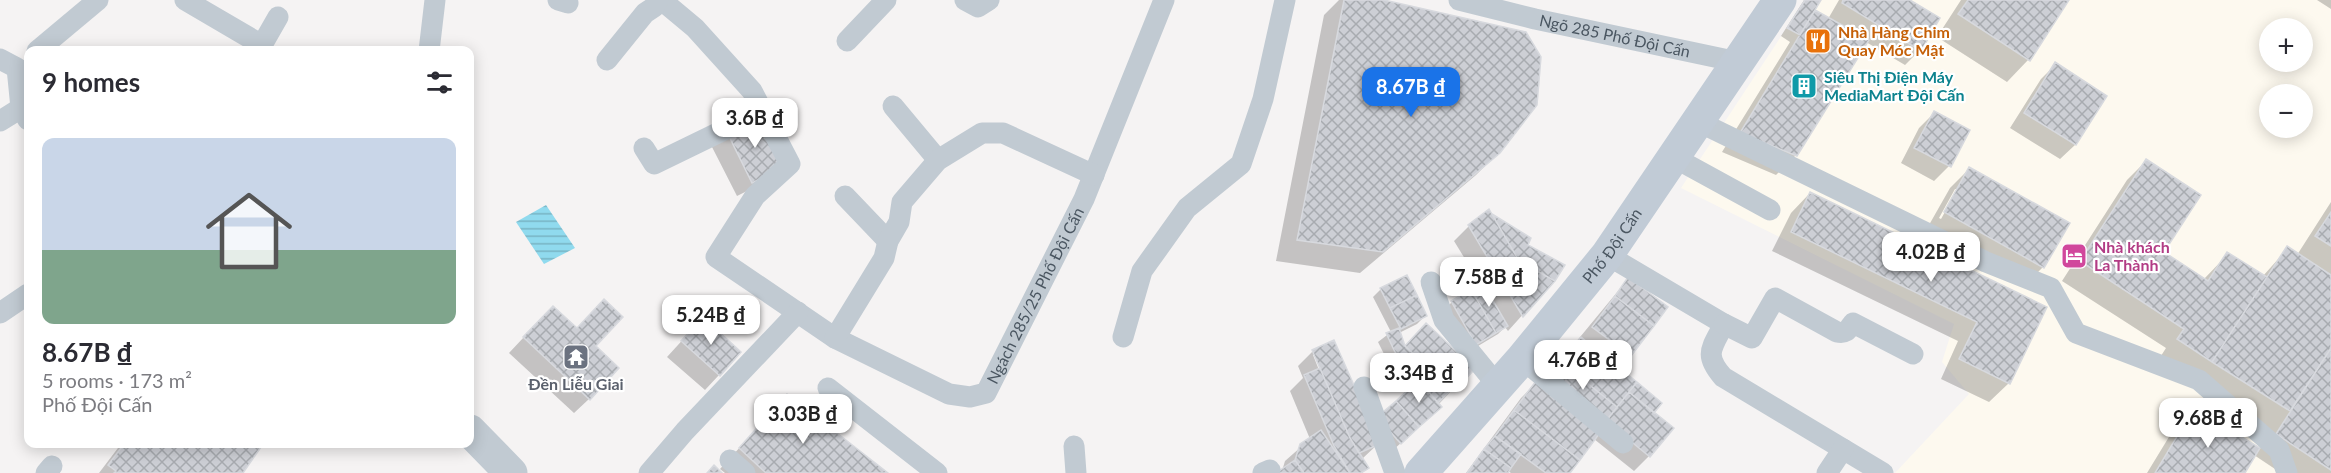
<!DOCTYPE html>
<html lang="en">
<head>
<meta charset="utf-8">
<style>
	:root { --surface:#fff; --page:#f2f2f3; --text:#2b2b33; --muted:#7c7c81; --accent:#1a73e8 }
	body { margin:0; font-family:Lato,sans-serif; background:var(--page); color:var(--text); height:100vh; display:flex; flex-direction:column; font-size:22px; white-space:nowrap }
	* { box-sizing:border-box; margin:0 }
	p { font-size:20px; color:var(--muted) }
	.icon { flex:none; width:33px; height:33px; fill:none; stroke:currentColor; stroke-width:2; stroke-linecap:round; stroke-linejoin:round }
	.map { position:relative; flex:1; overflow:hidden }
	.panel { position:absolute; left:24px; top:46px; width:450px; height:402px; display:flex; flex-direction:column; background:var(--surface); border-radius:12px; box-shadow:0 3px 15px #0003 }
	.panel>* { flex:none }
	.controls { position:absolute; left:2259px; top:18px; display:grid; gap:12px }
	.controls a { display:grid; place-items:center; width:54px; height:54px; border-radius:50%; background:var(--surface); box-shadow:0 3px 15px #0003; font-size:30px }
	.price { position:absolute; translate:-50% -51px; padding:0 14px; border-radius:12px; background:#fff; color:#222; font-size:20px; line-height:39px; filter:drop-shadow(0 2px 3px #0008) }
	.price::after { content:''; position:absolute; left:50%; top:36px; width:18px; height:14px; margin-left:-9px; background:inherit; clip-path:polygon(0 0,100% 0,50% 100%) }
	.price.on { background:var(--accent); color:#fff }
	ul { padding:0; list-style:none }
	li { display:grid; align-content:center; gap:12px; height:318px; padding:0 18px }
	li span { display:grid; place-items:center; height:186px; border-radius:12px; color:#555 }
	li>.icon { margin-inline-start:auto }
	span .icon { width:108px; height:108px; fill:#fffc; stroke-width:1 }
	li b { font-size:26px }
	h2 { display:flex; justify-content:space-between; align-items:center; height:72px; padding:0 18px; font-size:26px }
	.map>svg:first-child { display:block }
	.commercial { fill:#fdf9ef; fill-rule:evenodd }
	.water { fill:url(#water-rules) }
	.shadow { fill:#0003; fill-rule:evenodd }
	.building { fill:url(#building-cross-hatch); stroke:#d7d9de; stroke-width:1.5 }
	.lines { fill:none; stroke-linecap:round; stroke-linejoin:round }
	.lane { stroke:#c1cad2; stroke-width:21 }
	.street { stroke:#c1cad2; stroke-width:33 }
	.secondary { stroke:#c1cbd6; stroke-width:33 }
	.labels { text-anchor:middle; stroke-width:4.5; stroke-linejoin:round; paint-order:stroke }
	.food-label { font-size:16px; font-weight:bold; fill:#c56008; stroke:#fff; text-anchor:start }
	.street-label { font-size:16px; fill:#4a5661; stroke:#fff }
	.culture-label { font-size:16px; font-weight:bold; fill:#0d838f; stroke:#fff; text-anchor:start }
	.hotel-label { font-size:16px; font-weight:bold; fill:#b23c85; stroke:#fff; text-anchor:start }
	.worship-label { font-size:16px; font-weight:bold; fill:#5b616d; stroke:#fff }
</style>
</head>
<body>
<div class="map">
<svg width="2331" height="473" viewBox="0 0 2331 473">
	<defs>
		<pattern id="water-rules" width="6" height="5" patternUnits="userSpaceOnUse" patternTransform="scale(1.5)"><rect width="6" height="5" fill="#90daee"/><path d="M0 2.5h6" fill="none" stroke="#78b4c4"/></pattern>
		<pattern id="building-cross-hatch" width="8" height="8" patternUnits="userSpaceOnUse" patternTransform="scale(1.5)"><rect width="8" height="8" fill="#cdcfd5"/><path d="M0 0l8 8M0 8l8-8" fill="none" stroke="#a8abb0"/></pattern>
	</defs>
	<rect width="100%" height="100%" fill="#f5f3f3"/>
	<!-- commercial -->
	<path class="commercial" d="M1805 0H2331V473H1895L1969 394 1942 362 1954 324 1681 188ZM2270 28H2302V62H2270ZM2270 94H2302V128H2270Z"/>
	<!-- water -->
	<path class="water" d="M546 205 575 248 544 264 516 222Z"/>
	<!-- shadow -->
	<path class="shadow" d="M1339 0H1377L1499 152 1476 175 1360 273 1276 261 1324 15Z
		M1804 0H1820L1813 11 1828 19 1839 0H1907L1920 50 1905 65 1866 42 1796 155 1776 175 1722 152 1790 42 1781 36Z
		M1961 0H2067L2028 60 2007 82 1937 37Z
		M2317 0H2331V9Z
		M2056 64 2105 96 2075 145 2060 159 2010 128 2041 79Z
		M1934 113 1968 131 1949 166 1934 181 1901 163 1919 128Z
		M757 116 767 181 737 196 712 147Z
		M2146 161 2162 252 2204 279 2228 254 2263 276 2288 248 2297 255 2331 202V473H2281L2254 455 2243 473H2147L2172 432 2194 410 2259 449 2271 431 2159 359 2166 348 2062 281 2127 180Z
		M1969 169 2043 267 2024 286 1925 232 1950 188ZM1955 189H1958L1941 219 1939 218Z
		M1810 193 2045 308 2009 383 1989 402 1941 379 1958 341 1772 251 1791 213Z
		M1492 216 1529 238 1526 245 1554 280 1508 331 1505 327 1498 334 1468 352 1444 310 1452 302 1481 285 1454 241 1469 226Z
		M1628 279 1630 355 1617 368 1652 413 1649 456 1634 471 1594 439 1568 473H1511L1508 471 1506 473H1466L1521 398 1536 383 1547 377Z
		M1381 289 1425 316 1417 324 1399 333 1404 347 1472 369 1438 405 1432 415 1392 451 1378 444 1363 458 1367 468 1362 473H1279L1282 471 1285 461 1310 439 1290 391 1303 378 1298 366 1313 351 1370 426 1411 388 1387 360 1378 342 1391 332 1373 297ZM1313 355H1316L1324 374 1321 375Z
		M538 322 594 346 589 399 574 413 509 353Z
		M688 334 719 375 705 390 667 357Z
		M787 396 886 473H725L720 469Z
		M121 444H255L240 473H99Z"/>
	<!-- building -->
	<path class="building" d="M1344 0H1384L1526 32 1541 57 1537 105 1500 153 1383 252 1297 240Z
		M1805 0H1821L1800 35 1787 28Z
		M1843 0H1910L1940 18 1921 51 1842 3Z
		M1968 0H2069L2030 61 1958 14Z
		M1815 10 1869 40 1797 156 1740 133Z
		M2055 62 2107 96 2076 145 2024 113Z
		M1934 111 1970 130 1951 167 1914 148Z
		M757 114 784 167 752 183 726 130Z
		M2146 159 2201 195 2164 252 2208 281 2227 252 2267 277 2212 362 2177 339 2184 329 2080 261Z
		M1969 167 2070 223 2044 268 1944 212Z
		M1810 192 2047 307 2010 384 1959 359 1977 322 1791 232Z
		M1489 209 1519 261 1555 281 1523 317 1468 225Z
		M2331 212V246L2315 236Z
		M1492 214 1531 238 1528 245 1565 265 1555 281 1519 261Z
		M2287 246 2331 275V348L2290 411 2212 362Z
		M1407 275 1417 295 1390 308 1380 288Z
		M1628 277 1668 307 1654 326 1615 296Z
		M1482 282 1508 326 1496 333 1471 289Z
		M1471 289 1496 333 1476 345 1451 301Z
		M1417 295 1427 316 1401 329 1390 308Z
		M1615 296 1654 326 1631 356 1592 327Z
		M604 299 623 317 596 346 619 368 590 400 523 337 553 306 577 328Z
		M703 317 741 352 720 376 681 341Z
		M1426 323 1475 369 1454 391 1405 346Z
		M1399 328 1405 346 1452 389 1438 403 1395 352 1386 333Z
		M1581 337 1637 382 1617 407 1561 362Z
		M1334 340 1380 444 1359 453 1350 438 1312 350Z
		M2331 348V470L2276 434Z
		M1561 362 1617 407 1606 421 1549 376Z
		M1320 368 1350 438 1369 468 1361 473H1350L1334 446 1304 375Z
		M1418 380 1442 407 1419 427 1396 401Z
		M1536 381 1602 430 1580 460 1514 410Z
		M1637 382 1662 403 1654 413 1629 392Z
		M1629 392 1674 428 1650 457 1606 421Z
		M787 394 888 473H766L739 448Z
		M1396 401 1419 427 1401 444 1377 417Z
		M2194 408 2260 448 2245 473H2155Z
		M1514 410 1580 460 1570 473H1546L1495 436Z
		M1321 430 1350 473H1304L1295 460 1300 444Z
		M1495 436 1521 454 1511 468 1484 449Z
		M124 444H258L261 447 243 473H114L116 471 108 465Z
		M1484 449 1511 468 1508 473H1467Z
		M1295 460 1304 473H1276Z
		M714 465 722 473H707Z"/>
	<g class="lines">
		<!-- lane -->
		<g class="lane">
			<path d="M185 0 262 45 278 17"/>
			<path d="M558 0 568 3"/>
			<path id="s1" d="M665 0V3L695 28 752 91 790 164 755 196 716 257 835 338 949 394 970 397 986 393 1084 199 1164 0"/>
			<path d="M965 0 978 7 989 0"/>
			<path id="s2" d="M1459 0 1535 19 1738 62"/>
			<path d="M847 41 886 0"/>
			<path d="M37 51 98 0"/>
			<path d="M429 51 435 0"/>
			<path d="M0 59 17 68 21 108 28 120"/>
			<path d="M607 60 645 13 654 7 658 0"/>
			<path d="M893 106 938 160"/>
			<path d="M0 121 21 108"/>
			<path d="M1699 122 1986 262 2051 288 2076 333 2199 380 2279 450 2287 473"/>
			<path d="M644 148 654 164 763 111"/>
			<path d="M1675 158 1770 210"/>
			<path d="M845 196 888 241"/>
			<path d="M1607 255 1724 324C1712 348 1703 354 1723 377L1883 473"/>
			<path d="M1431 282 1444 320 1498 386"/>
			<path d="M0 313 28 294"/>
			<path d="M1724 324 1752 338 1775 298 1837 332C1846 334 1848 330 1853 323L1913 354"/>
			<path d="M1123 337 1142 271 1187 208 1241 164 1263 99 1285 0"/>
			<path d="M835 338 884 258 888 241 899 222 902 202 938 160 982 133H1003L1094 175"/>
			<path d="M1522 359 1623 443"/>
			<path d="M1364 387 1395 473"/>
			<path d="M828 388 937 473"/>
			<path d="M1074 446 1076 473"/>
			<path d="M730 460 745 473"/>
			<path d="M46 473 52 466"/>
			<path d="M649 473 685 431 798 312"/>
			<path d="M1263 473 1270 470"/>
			<path d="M1827 473 1843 449"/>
		</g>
		<!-- street -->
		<path class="street" d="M470 431 511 473"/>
		<!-- secondary -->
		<path class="secondary" id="s3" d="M1421 473 1522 359 1607 255 1780 0"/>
	</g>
	<!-- icons -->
	<defs>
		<g id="restaurant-square" transform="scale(1.35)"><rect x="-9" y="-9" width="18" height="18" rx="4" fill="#e8710a" stroke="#fff"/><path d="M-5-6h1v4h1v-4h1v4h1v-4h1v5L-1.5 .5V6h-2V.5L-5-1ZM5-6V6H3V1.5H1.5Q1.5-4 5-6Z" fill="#fff"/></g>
		<g id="building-square" transform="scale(1.35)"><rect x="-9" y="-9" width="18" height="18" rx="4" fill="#0f9aa8" stroke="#fff"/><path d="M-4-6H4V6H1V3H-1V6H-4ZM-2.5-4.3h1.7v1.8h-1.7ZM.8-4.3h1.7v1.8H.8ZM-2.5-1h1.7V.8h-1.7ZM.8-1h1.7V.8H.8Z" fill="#fff"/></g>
		<g id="hotel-square" transform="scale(1.35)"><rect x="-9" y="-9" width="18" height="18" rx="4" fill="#d1479c" stroke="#fff"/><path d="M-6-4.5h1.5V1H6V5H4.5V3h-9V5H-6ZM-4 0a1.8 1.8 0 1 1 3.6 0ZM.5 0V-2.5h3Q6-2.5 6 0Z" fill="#fff"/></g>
		<g id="temple-square" transform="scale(1.35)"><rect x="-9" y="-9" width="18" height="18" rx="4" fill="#6b7280" stroke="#fff"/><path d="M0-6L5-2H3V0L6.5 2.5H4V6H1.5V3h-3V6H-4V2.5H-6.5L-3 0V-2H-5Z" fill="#fff"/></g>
	</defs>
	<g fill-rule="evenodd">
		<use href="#restaurant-square" x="1818" y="41"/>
		<use href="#building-square" x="1804" y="86"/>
		<use href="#hotel-square" x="2074" y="256"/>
		<use href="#temple-square" x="576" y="357"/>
	</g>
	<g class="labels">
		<!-- food labels -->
		<g class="food-label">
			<text x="1838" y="38">Nhà Hàng Chim<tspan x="1838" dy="18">Quay Móc Mật</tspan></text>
		</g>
		<!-- street labels -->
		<g class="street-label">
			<text dy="6" stroke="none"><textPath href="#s2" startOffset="160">Ngõ 285 Phố Đội Cấn</textPath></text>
			<text dy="6" stroke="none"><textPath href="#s3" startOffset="297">Phố Đội Cấn</textPath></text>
			<text dy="6" stroke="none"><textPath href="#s1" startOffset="747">Ngách 285/25 Phố Đội Cấn</textPath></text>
		</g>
		<!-- culture labels -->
		<g class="culture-label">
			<text x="1824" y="83">Siêu Thị Điện Máy<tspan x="1824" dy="18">MediaMart Đội Cấn</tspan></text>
		</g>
		<!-- hotel labels -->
		<g class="hotel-label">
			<text x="2094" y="253">Nhà khách<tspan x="2094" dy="18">La Thành</tspan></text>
		</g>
		<!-- worship labels -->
		<g class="worship-label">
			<text x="576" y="390">Đền Liễu Giai</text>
		</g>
	</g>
</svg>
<div class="controls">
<a>+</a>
<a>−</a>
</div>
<b class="price on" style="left:1411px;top:118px">8.67B ₫</b>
<b class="price" style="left:755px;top:149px">3.6B ₫</b>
<b class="price" style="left:1931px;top:283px">4.02B ₫</b>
<b class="price" style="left:1489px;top:308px">7.58B ₫</b>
<b class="price" style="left:711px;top:346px">5.24B ₫</b>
<b class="price" style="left:1583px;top:391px">4.76B ₫</b>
<b class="price" style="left:1419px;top:404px">3.34B ₫</b>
<b class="price" style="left:803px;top:445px">3.03B ₫</b>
<b class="price" style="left:2208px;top:449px">9.68B ₫</b>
<section class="panel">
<h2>9 homes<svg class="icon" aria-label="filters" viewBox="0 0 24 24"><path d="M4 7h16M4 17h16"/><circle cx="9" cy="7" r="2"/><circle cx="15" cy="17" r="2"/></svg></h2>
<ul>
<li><span style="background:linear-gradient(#c9d6e8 60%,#7fa58c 0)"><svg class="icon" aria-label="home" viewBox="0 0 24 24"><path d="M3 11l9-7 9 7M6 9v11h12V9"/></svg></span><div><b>8.67B ₫</b><p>5 rooms · 173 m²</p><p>Phố Đội Cấn</p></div></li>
</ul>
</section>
</div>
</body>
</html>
